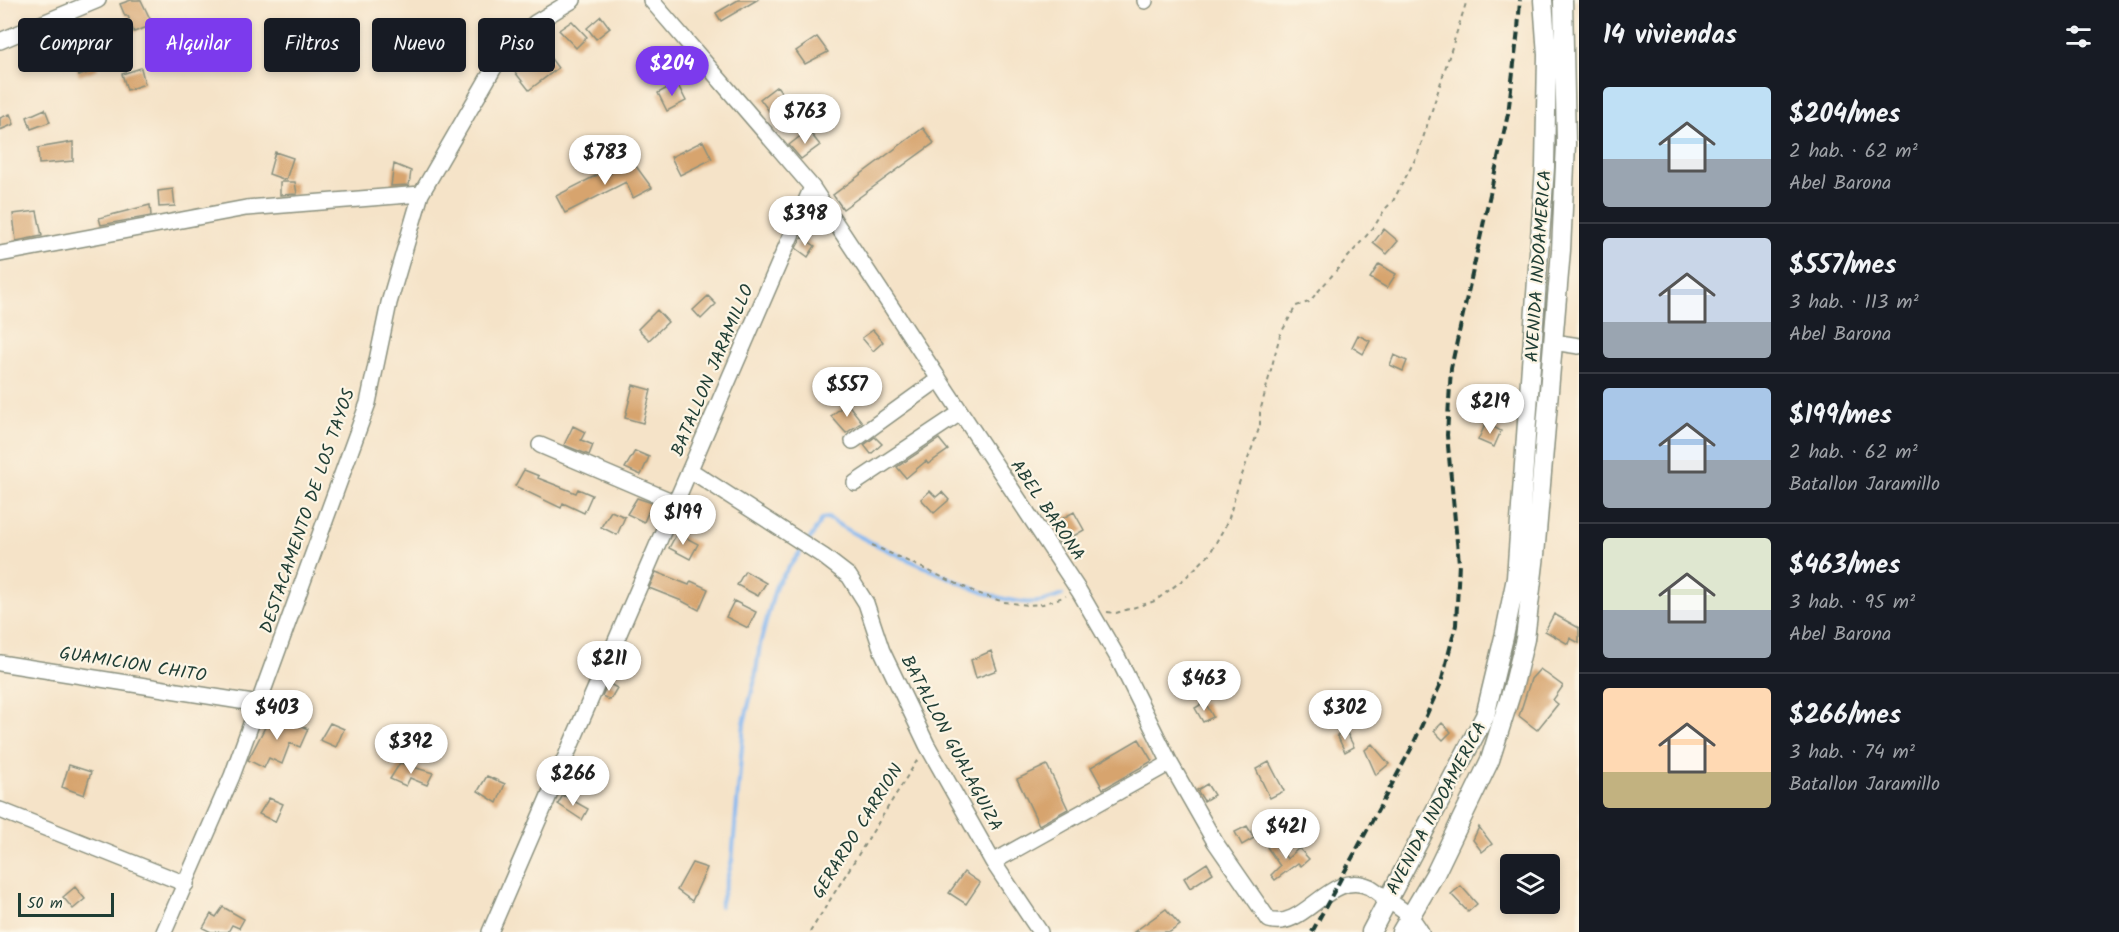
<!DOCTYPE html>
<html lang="es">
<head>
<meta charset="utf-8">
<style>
	:root { --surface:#171b24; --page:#242831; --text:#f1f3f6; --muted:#9ea1a6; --line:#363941; --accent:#7c3aed }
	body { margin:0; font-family:Kalam,sans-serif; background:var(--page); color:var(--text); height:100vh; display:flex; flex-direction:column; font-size:22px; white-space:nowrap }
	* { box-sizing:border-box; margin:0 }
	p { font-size:20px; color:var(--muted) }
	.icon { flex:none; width:33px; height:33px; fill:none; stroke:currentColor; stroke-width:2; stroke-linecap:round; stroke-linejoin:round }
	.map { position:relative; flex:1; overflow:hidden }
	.drawer { display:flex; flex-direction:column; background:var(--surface); width:540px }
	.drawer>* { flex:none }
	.hud { position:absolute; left:18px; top:18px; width:570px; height:54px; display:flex; gap:12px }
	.tools { position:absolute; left:1500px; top:854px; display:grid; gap:12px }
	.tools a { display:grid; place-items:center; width:60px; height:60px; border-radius:6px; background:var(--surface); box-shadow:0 3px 9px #0003; font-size:30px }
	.scale { position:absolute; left:18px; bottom:15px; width:96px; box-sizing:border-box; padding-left:6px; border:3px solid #1f3d34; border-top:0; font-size:16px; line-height:21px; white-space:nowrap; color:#1f3d34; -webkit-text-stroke:4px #fcf5e5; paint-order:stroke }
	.price { position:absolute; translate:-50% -51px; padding:0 14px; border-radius:21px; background:#fff; color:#222; font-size:20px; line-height:39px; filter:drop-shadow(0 2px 3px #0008) }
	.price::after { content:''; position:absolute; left:50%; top:36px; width:18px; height:14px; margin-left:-9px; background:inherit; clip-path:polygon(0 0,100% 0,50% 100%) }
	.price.on { background:var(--accent); color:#fff }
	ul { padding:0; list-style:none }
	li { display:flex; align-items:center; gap:18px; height:150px; padding:0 24px }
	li+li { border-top:2px solid var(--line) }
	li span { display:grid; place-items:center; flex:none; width:168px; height:120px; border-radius:6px; color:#555 }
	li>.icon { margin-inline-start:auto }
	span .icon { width:72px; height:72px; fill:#fffc; stroke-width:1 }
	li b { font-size:26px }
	h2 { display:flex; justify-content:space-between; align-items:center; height:72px; padding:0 24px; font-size:26px }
	.pill { padding:0 21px; border-radius:6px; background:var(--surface); box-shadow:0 3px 9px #0003; font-size:21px; line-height:54px }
	.pill.on { background:var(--accent); color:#fff }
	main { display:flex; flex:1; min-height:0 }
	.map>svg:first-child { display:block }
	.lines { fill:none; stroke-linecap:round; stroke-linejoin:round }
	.stream { stroke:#83b7f1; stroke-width:4 }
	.building { fill:#d7a46e }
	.minor-casing { stroke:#8a907e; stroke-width:18 }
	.major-casing { stroke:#8a907e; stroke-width:21 }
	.path { stroke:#8a907e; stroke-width:2; stroke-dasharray:4.5 4.5; stroke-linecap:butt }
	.minor { stroke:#fff; stroke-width:15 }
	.major { stroke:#fff; stroke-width:18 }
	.rail { stroke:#1f3d34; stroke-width:4; stroke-dasharray:9 4.5; stroke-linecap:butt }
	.labels { text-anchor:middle; stroke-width:4.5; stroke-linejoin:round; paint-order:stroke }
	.street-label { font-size:18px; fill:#1f3d34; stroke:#fcf5e5 }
</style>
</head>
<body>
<main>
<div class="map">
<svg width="1579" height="932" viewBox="0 0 1579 932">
	<rect width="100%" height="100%" fill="#fcf5e5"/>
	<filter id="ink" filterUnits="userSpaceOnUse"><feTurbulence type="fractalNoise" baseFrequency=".0167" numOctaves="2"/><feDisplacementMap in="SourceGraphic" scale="12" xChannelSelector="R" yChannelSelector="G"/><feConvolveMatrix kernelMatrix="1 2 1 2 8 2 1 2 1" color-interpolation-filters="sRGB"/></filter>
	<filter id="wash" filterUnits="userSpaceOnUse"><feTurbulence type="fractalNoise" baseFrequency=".008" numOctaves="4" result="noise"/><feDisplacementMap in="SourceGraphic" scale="24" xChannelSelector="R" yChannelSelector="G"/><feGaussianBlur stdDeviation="1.35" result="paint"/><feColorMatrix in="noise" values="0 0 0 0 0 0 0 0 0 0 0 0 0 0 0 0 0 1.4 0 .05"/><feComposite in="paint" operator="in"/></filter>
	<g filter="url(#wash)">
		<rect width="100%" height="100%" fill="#f5e3c8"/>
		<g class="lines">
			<!-- stream -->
			<path class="stream" d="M808 542 822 519 828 518C860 539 896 554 931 570 960 582 990 599 1022 602 1036 604 1048 601 1062 595
				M720 906 732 860 744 723 755 679 760 644 776 585 803 548"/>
		</g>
		<g id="blocks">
			<!-- building -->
			<path class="building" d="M131 0H141L153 25 134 32 128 16H125L120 4Z
				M738 0H757L721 21 716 13Z
				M601 16 610 28 596 39 587 28Z
				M572 21 587 37 576 48 559 30Z
				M190 33 193 42 168 50 165 41Z
				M817 37 828 52 805 64 796 51Z
				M36 41 41 55 29 59 24 46Z
				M541 45 558 68 529 90 511 67Z
				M94 57 98 69 79 76 75 64Z
				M141 68 145 84 127 90 122 74Z
				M677 83 686 101 667 111 658 93Z
				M777 86 789 102 772 115 760 99Z
				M45 109 50 122 31 129 27 117Z
				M10 114 14 124 0 130V118Z
				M923 128 934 143 843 209 833 195Z
				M808 130 820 145 801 159 789 145Z
				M703 141 712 159 680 175 671 157Z
				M73 142V161L39 164 38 148Z
				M275 152 293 158 286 180 269 174Z
				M630 158 652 188 633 198 626 182 565 213 556 196 605 171 607 176Z
				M394 164 411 171 409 185 391 186Z
				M280 182H295L297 194 280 195Z
				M173 189 175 206 159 207 158 191Z
				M150 205 151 216 101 225 99 218Z
				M37 211 42 236 16 241 13 214Z
				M1384 229 1398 241 1387 254 1373 243Z
				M802 237 815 246 808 257 796 248Z
				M1379 264 1396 274 1387 288 1370 278Z
				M708 296 716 304 701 319 693 310Z
				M657 310 668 322 649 340 638 329Z
				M873 330 883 342 873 351 862 338Z
				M1358 335 1370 341 1363 354 1352 347Z
				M1394 355 1407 361 1403 371 1390 365Z
				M633 385 651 390 643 423 625 418Z
				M847 403 862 422 846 433 831 416Z
				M1486 423 1501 431 1494 447 1478 440Z
				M573 426 585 432 581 440 593 445 589 455 564 445Z
				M875 437 882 444 871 454 864 445Z
				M939 439 948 450 928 464 926 461 906 478 897 467Z
				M635 451 649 457 641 475 625 468Z
				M524 470 539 476 538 478 576 493 578 489 592 495 584 513 563 503 561 508 515 486Z
				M930 491 936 497 942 492 949 500 934 513 921 499Z
				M637 498 652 503 644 522 627 514Z
				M611 511 625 517 617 535 601 527Z
				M1074 512 1084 530 1060 544 1050 525Z
				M677 533 698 544 690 559 669 548Z
				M745 571 766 583 758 596 737 585Z
				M656 572 689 585 691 581 708 589 699 610 682 601 649 588Z
				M734 601 756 612 748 628 726 617Z
				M1554 614 1579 628V643L1570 638 1568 644 1545 631Z
				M991 651 997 670 976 678 971 660Z
				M1540 669 1563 686 1553 700 1558 704 1537 730 1519 716 1531 679Z
				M608 683 617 688 610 700 602 696Z
				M1205 702 1213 717 1203 722 1195 708Z
				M272 714 308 729 300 747 290 743 282 764 269 758 264 768 248 760Z
				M330 723 344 729 336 747 320 740Z
				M1442 723 1451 732 1443 740 1434 731Z
				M1346 731 1354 747 1345 752 1337 735Z
				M1139 739 1152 761 1103 789 1091 767Z
				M1372 744 1389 764 1376 775 1365 750Z
				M1269 762 1284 791 1270 798 1256 769Z
				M400 763 433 773 427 785 410 778 406 786 390 779Z
				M69 765 91 772 84 795 62 787Z
				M1047 765 1068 809 1039 825 1017 779Z
				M487 776 505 784 497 803 478 791Z
				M1207 784 1214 795 1204 801 1197 790Z
				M563 795 588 809 582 820 558 804Z
				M269 798 283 804 275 822 259 814Z
				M1247 826 1254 838 1242 845 1235 832Z
				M1479 827 1492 844 1482 852 1473 840Z
				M1276 842 1287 859 1299 848 1309 859 1301 866 1298 863 1275 880 1271 875 1280 866 1267 847Z
				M692 863 707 868 692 901 677 890Z
				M1207 863 1213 873 1190 888 1184 878Z
				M964 872 980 883 966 904 949 893Z
				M1461 886 1477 904 1468 912 1451 894Z
				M75 887 85 899 73 909 63 897Z
				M223 907 244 919 239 928 232 925 228 932H211L203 928 211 914 216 917Z
				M1166 909 1180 925 1170 932H1134Z"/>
		</g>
	</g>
	<g filter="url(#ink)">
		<use href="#blocks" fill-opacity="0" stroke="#8a907e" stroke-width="1.5"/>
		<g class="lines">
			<!-- minor casing -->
			<g class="minor-casing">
				<path id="minor" d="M651 0 812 187 1079 591 1118 658 1170 763 1215 842 1269 920C1305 931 1330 868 1370 887 1375 890 1380 894 1385 898 1403 911 1409 912 1421 932
					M1145 1V0
					M0 41 98 0
					M0 254 246 208 421 194
					M1553 342 1579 346
					M853 441 939 379
					M540 445 676 503
					M690 470 823 556 849 576 866 603 882 651 927 745 993 862 1040 932
					M855 483 960 413
					M0 663 259 704
					M0 810 186 884
					M993 862 1170 763
					M164 932 232 776 368 403 389 303 421 194 495 66 512 44 535 23 573 0
					M490 932 812 187"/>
			</g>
			<!-- major casing -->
			<g class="major-casing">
				<path id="major" d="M1371 932 1485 716 1504 637 1516 578 1545 167 1547 55 1543 0
					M1401 932 1435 874 1490 760 1514 684 1525 639 1535 555 1561 250 1566 144 1563 0"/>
			</g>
			<!-- path -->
			<path class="path" d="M872 545 977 593 1004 602 1028 605 1043 604 1066 596
				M1107 612 1116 613 1155 601 1184 579 1209 555 1228 521 1238 486 1260 426V412L1280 335 1296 306 1309 302 1374 227 1385 209 1393 201 1418 154 1467 0
				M810 932 918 759"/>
			<!-- minor -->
			<use href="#minor" class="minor"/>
			<!-- major -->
			<use href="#major" class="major"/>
			<!-- rail -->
			<path class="rail" d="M1312 932 1411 749 1441 683 1456 625 1459 563 1447 435 1451 368 1508 114 1518 30 1520 0"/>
		</g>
	</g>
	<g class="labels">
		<!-- street labels -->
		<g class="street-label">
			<text transform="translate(1538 266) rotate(-86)" y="6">AVENIDA INDOAMERICA</text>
			<text transform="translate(712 370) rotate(-67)" y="6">BATALLON JARAMILLO</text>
			<text transform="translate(1048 510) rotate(56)" y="6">ABEL BARONA</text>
			<text transform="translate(307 511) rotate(-71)" y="6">DESTACAMENTO DE LOS TAYOS</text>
			<text transform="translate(133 664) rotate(9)" y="6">GUAMICION CHITO</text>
			<text transform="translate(952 743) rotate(62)" y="6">BATALLON GUALAGUIZA</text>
			<text transform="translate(1436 808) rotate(-62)" y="6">AVENIDA INDOAMERICA</text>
			<text transform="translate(857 831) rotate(-58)" y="6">GERARDO CARRION</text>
		</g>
	</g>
</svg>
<div class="tools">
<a><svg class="icon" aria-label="layers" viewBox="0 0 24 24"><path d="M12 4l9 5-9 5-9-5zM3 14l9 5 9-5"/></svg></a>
</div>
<div class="scale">50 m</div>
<b class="price on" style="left:672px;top:97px">$204</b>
<b class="price" style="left:805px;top:145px">$763</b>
<b class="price" style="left:605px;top:186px">$783</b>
<b class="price" style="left:805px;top:247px">$398</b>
<b class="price" style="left:847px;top:418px">$557</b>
<b class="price" style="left:1490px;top:435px">$219</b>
<b class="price" style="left:683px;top:546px">$199</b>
<b class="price" style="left:609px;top:692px">$211</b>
<b class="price" style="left:1204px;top:712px">$463</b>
<b class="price" style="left:277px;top:741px">$403</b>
<b class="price" style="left:1345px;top:741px">$302</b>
<b class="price" style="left:411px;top:775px">$392</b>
<b class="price" style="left:573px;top:807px">$266</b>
<b class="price" style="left:1286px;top:860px">$421</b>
<div class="hud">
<a class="pill">Comprar</a>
<a class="pill on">Alquilar</a>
<a class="pill">Filtros</a>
<a class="pill">Nuevo</a>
<a class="pill">Piso</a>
</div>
</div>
<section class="drawer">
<h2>14 viviendas<svg class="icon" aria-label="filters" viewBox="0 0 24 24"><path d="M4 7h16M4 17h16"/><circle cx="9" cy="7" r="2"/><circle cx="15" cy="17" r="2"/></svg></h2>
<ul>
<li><span style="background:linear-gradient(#bfe0f5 60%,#9aa5b1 0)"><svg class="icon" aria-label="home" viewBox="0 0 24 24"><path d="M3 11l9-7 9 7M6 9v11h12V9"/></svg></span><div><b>$204/mes</b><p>2 hab. · 62 m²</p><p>Abel Barona</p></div></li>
<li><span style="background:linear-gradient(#c9d6e8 70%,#9aa5b1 0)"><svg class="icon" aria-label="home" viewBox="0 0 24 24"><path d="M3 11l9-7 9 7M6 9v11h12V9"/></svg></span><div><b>$557/mes</b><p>3 hab. · 113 m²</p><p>Abel Barona</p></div></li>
<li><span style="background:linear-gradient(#a9c7e8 60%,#9aa5b1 0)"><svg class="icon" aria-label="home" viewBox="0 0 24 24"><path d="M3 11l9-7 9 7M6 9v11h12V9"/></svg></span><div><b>$199/mes</b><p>2 hab. · 62 m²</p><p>Batallon Jaramillo</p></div></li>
<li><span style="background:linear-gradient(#dfe7d0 60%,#9aa5b1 0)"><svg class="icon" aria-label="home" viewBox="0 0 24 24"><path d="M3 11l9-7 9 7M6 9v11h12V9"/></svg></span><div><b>$463/mes</b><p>3 hab. · 95 m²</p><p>Abel Barona</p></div></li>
<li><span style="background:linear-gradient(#ffd9b3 70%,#c2b280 0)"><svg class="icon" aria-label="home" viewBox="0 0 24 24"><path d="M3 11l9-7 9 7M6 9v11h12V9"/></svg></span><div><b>$266/mes</b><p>3 hab. · 74 m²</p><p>Batallon Jaramillo</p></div></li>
</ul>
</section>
</main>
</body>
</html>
